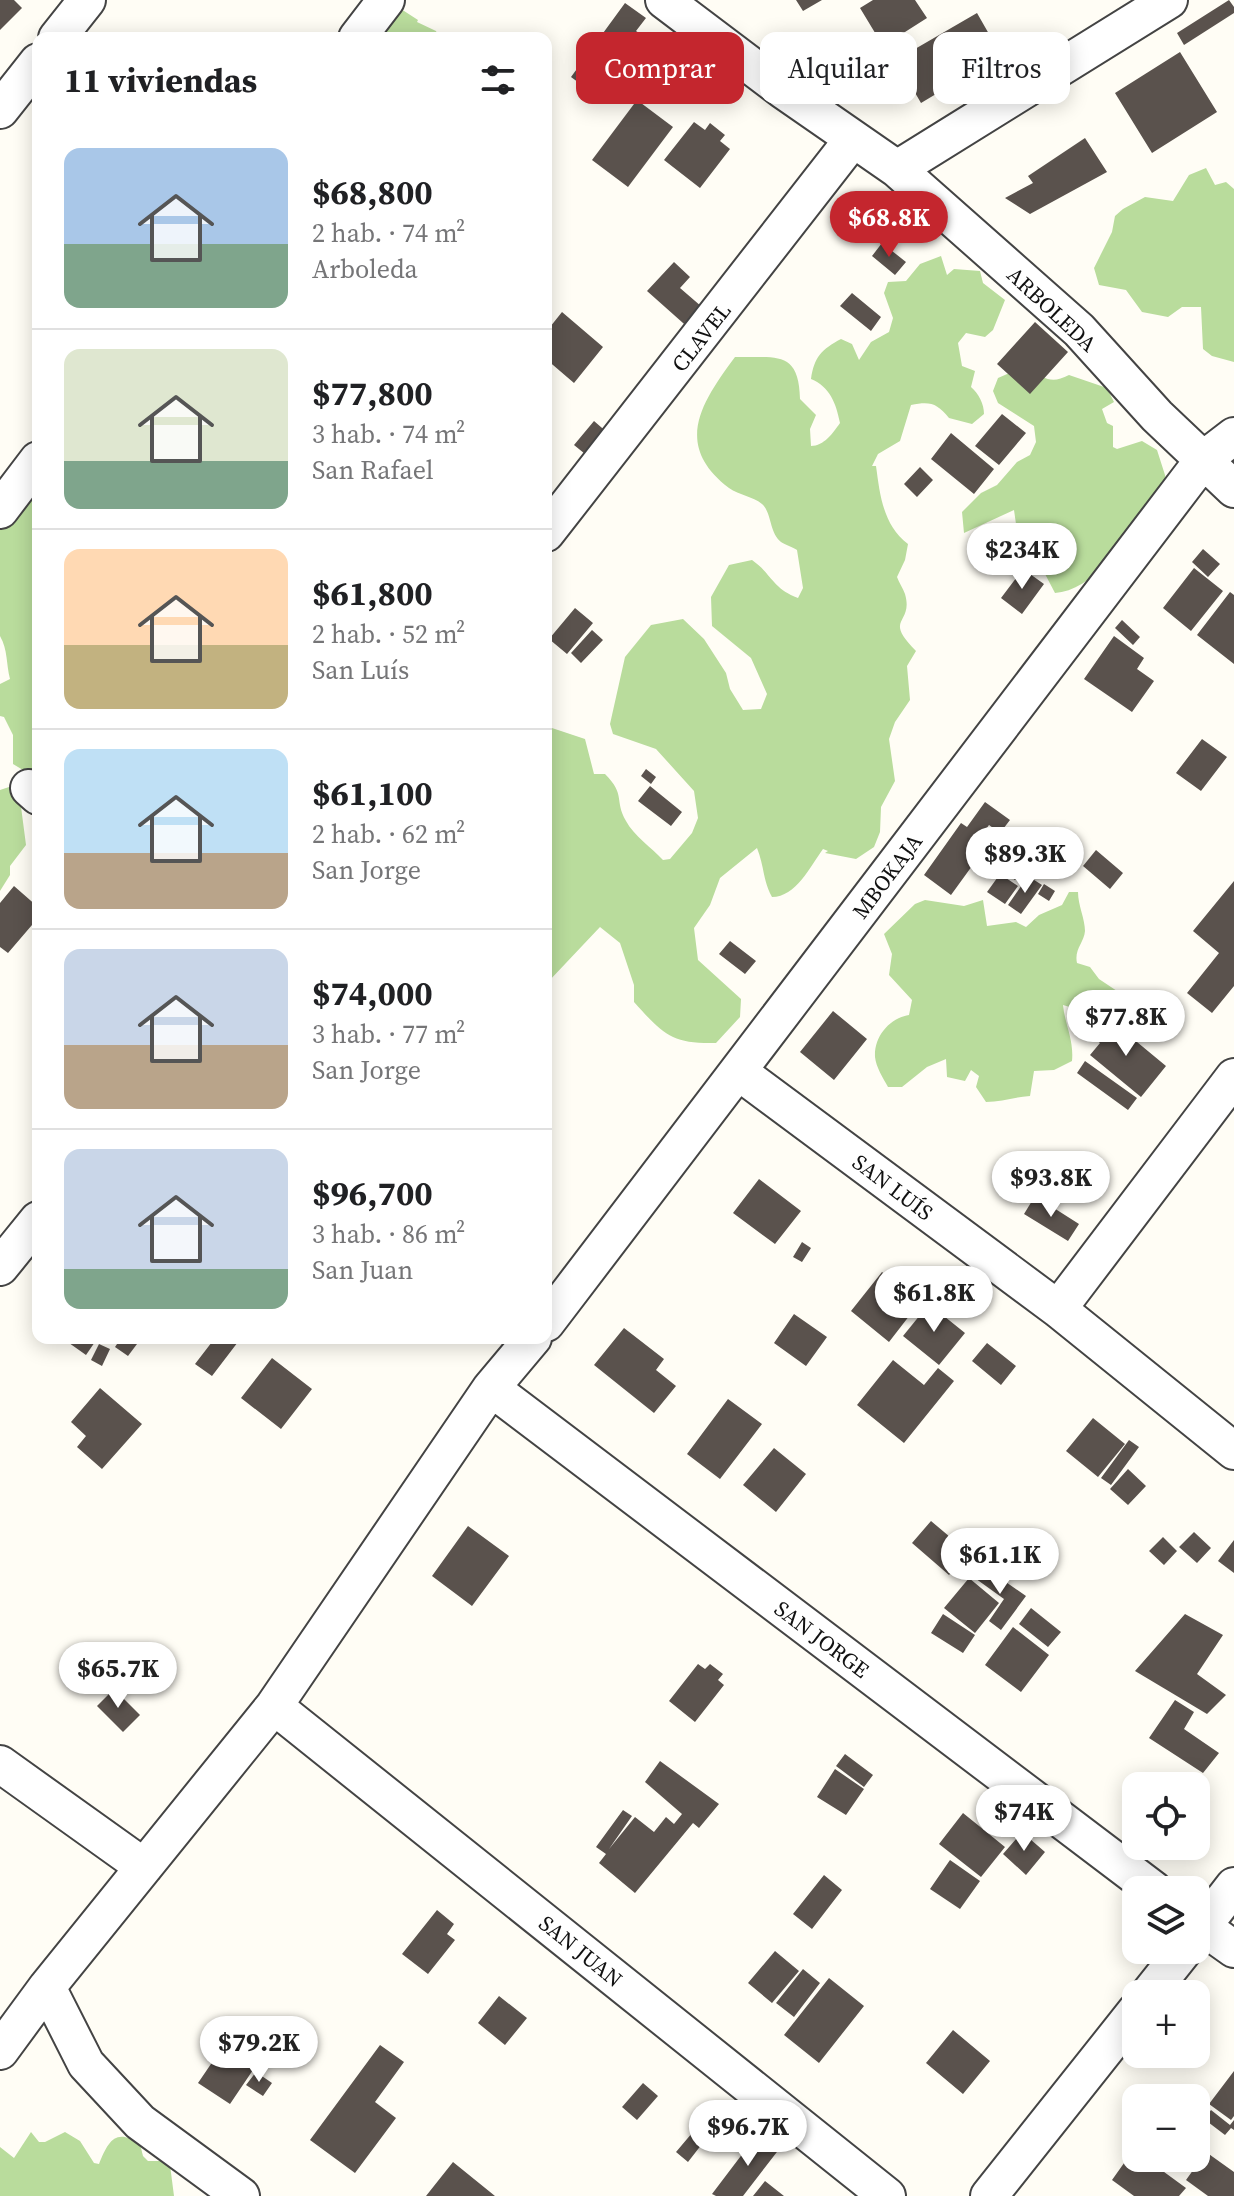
<!DOCTYPE html>
<html lang="es">
<head>
<meta charset="utf-8">
<style>
	:root { --surface:#fff; --page:#f2f2f2; --text:#202124; --muted:#757577; --line:#e0e0e0; --accent:#c4262e }
	body { margin:0; font-family:"Source Serif 4",serif; background:var(--page); color:var(--text); height:100vh; display:flex; flex-direction:column; font-size:30px; white-space:nowrap }
	* { box-sizing:border-box; margin:0 }
	p { font-size:26px; color:var(--muted) }
	.icon { flex:none; width:44px; height:44px; fill:none; stroke:currentColor; stroke-width:2; stroke-linecap:round; stroke-linejoin:round }
	.map { position:relative; flex:1; overflow:hidden }
	.drawer { position:absolute; left:32px; top:32px; width:520px; height:1312px; display:flex; flex-direction:column; background:var(--surface); border-radius:16px; box-shadow:0 4px 20px #0003 }
	.drawer>* { flex:none }
	.hud { position:absolute; left:576px; top:32px; width:538px; height:72px; display:flex; gap:16px }
	.buttons { position:absolute; left:1122px; top:1772px; display:grid; gap:16px }
	.buttons a { display:grid; place-items:center; width:88px; height:88px; border-radius:16px; background:var(--surface); box-shadow:0 4px 20px #0003; font-size:40px }
	.price { position:absolute; translate:-50% -68px; padding:0 18px; border-radius:28px; background:#fff; color:#222; font-size:26px; line-height:52px; filter:drop-shadow(0 2px 4px #0008) }
	.price::after { content:''; position:absolute; left:50%; top:48px; width:24px; height:18px; margin-left:-12px; background:inherit; clip-path:polygon(0 0,100% 0,50% 100%) }
	.price.active { background:var(--accent); color:#fff }
	ul { padding:0; list-style:none }
	li { display:flex; align-items:center; gap:24px; height:200px; padding:0 32px }
	li+li { border-top:2px solid var(--line) }
	li span { display:grid; place-items:center; flex:none; width:224px; height:160px; border-radius:16px; color:#555 }
	li>.icon { margin-inline-start:auto }
	span .icon { width:96px; height:96px; fill:#fffc; stroke-width:1 }
	li b { font-size:34px }
	h2 { display:flex; justify-content:space-between; align-items:center; height:96px; padding:0 32px; font-size:34px }
	.pill { padding:0 28px; border-radius:16px; background:var(--surface); box-shadow:0 4px 20px #0003; font-size:28px; line-height:72px }
	.pill.active { background:var(--accent); color:#fff }
	.map>svg:first-child { display:block }
	.forest { fill:#b9dc9c }
	.building { fill:#5a524d }
	.lines { fill:none; stroke-linecap:round; stroke-linejoin:round }
	.minor-casing { stroke:#444; stroke-width:40 }
	.minor { stroke:#fff; stroke-width:36 }
	.labels { text-anchor:middle; stroke-width:8; stroke-linejoin:round; paint-order:stroke }
	.street-label { font-size:22px; fill:#111; stroke:#fff }
</style>
</head>
<body>
<div class="map">
<svg width="1234" height="2196" viewBox="0 0 1234 2196">
	<rect width="100%" height="100%" fill="#fffdf5"/>
	<!-- forest -->
	<path class="forest" d="M401 9 418 20 417 22 436 31 439 38H344Z
		M1206 168 1215 185 1226 182 1234 189V362L1212 356 1203 349 1201 307H1182L1168 317 1142 312 1126 290 1099 285 1094 268 1112 232 1115 216 1123 209 1145 197 1173 201 1189 175Z
		M941 256 947 275 954 269 980 271 983 283 1005 300 993 330 985 337 966 333 958 343 962 366 975 371 971 387C979 394 984 404 984 414L972 424 949 418C937 403 930 401 911 405L900 441 878 454 872 466H876C880 495 883 525 908 544L905 560 897 577C899 583 903 588 905 594 914 625 882 617 916 651L907 666 910 700 895 722 889 739 895 781 881 807 880 832 874 847 856 859 825 853 828 851 823 849C810 867 796 897 772 897 763 881 764 865 757 848L720 878 710 905 694 928 698 960 741 999 740 1017 716 1043C671 1044 663 1034 634 1002V985L620 943 600 927 548 982 546 981V726L585 739 594 774H605C626 795 614 800 626 821 634 836 651 847 663 860L670 859 692 833 698 818 694 791 656 749 613 734 610 724 625 657 651 625 683 619 704 639 726 673 730 689 743 710 761 709 767 694 751 658 712 626 711 597 729 565 752 560C772 574 772 588 798 598L803 588 797 550C793 547 785 545 781 542 769 532 772 513 762 504 754 497 739 495 729 488 673 445 701 403 735 357 775 358 799 349 800 399L816 415 810 429 811 446C824 446 833 433 840 423 836 403 830 387 811 379 814 357 822 349 841 339L852 344 859 360 871 342 889 332 893 318 884 293 888 282 906 281 920 264Z
		M1029 369C1045 379 1052 384 1069 375L1107 388 1114 402 1102 409 1107 423 1113 426V447L1117 449 1142 441 1157 450 1165 475 1168 498C1141 527 1095 591 1055 593L1034 553 1043 537 1032 532 1017 531 1014 510 964 533 962 512 981 493 997 485 1017 462 1030 455 1036 442 1034 426 998 403 993 391 998 378 1014 371Z
		M17 482 38 494V779L13 764V735L4 717 0 716V684L10 679C6 664 8 650 0 636V500Z
		M9 787 17 793 20 799 26 845 10 866V875L0 891V790Z
		M1069 892H1078C1078 905 1085 919 1085 931 1084 943 1074 949 1077 963L1090 967 1099 979 1120 993 1116 1007 1096 1005 1083 1011 1063 1005C1065 1025 1074 1040 1072 1061L1054 1070 1034 1071 1030 1096C1015 1097 1001 1102 986 1102L976 1087 979 1076 971 1070 965 1081 947 1077 946 1059 927 1067 902 1087H888C883 1078 876 1067 875 1057 874 1036 890 1018 909 1015L912 1000 889 975 892 954 884 934 915 904 925 900 964 906 983 900 987 926 1016 922 1026 927 1039 915 1062 905Z
		M31 2132 39 2142H45L65 2132 80 2141 94 2163 99 2164C108 2142 115 2127 140 2144L143 2156 148 2161H161L170 2165 174 2196H0V2147L14 2158Z"/>
	<!-- building -->
	<path class="building" d="M0 0H14L22 8 0 30Z
		M796 0H822L803 11Z
		M873 0H915L927 18 883 46 860 8Z
		M1229 0 1234 7V13L1184 45 1177 33Z
		M625 3 646 18 636 31 649 40 605 102 571 77Z
		M977 13 1001 55 921 103 896 60Z
		M1180 52 1217 112 1152 153 1115 93Z
		M637 100 673 127 628 187 592 160Z
		M694 122 705 130 710 123 725 135 720 141 730 149 700 188 664 160Z
		M1085 138 1107 172 1030 214 1005 198 1033 183 1028 176Z
		M882 243 906 262 895 275 872 256Z
		M674 262 690 277 680 288 709 313 692 331 647 291Z
		M852 293 881 317 871 331 840 306Z
		M562 312 603 347 574 383 546 359V332Z
		M1035 322 1068 352 1030 394 997 364Z
		M1002 414 1026 433 999 465 975 446Z
		M594 421 609 434 590 458 574 445Z
		M951 433 994 469 974 494 931 459Z
		M920 467 933 480 917 497 904 484Z
		M1203 549 1220 564 1208 577 1192 562Z
		M1194 568 1223 591 1191 631 1163 608Z
		M1023 569 1044 584 1022 614 1001 598Z
		M1230 592 1234 595V664L1197 635Z
		M575 608 593 623 567 654 549 639Z
		M1122 620 1140 637 1133 645 1115 628Z
		M592 630 603 640 581 663 571 653Z
		M1114 636 1144 658 1137 669 1154 681 1132 712 1084 679Z
		M1202 739 1227 757 1201 791 1176 773Z
		M646 769 656 777 651 784 641 776Z
		M650 786 682 812 671 826 638 801Z
		M985 802 1010 820 1000 833 989 825 981 836 1024 867 1015 880 980 855 951 895 924 875 961 823 967 827Z
		M1096 850 1123 873 1110 889 1083 866Z
		M1000 874 1018 886 1005 904 987 892Z
		M1028 876 1042 885 1021 914 1008 905Z
		M1234 881V986L1212 1013 1187 993 1219 953 1193 931Z
		M1044 884 1055 891 1049 901 1038 894Z
		M14 886 38 907V918L8 953 0 947V903Z
		M730 941 756 961 745 974 719 954Z
		M833 1011 867 1039 834 1080 800 1052Z
		M1108 1018 1166 1066 1141 1097 1090 1055 1100 1043 1092 1036Z
		M1085 1061 1137 1098 1128 1110 1077 1073Z
		M759 1179 801 1211 775 1244 733 1213Z
		M1035 1196 1079 1224 1068 1241 1024 1214Z
		M802 1242 811 1248 802 1262 793 1257Z
		M882 1272 920 1302 889 1342 851 1311Z
		M929 1304 965 1333 939 1365 903 1336Z
		M794 1314 827 1337 806 1366 774 1343Z
		M624 1328 664 1359 656 1370 676 1386 654 1413 594 1365Z
		M62 1338H95L97 1339 86 1355Z
		M121 1338 140 1340 128 1356 115 1347Z
		M215 1338H241L212 1376 195 1364Z
		M987 1343 1016 1366 1001 1385 972 1361Z
		M99 1344 110 1349 102 1366 91 1360Z
		M272 1358 312 1389 281 1429 241 1398Z
		M893 1360 924 1385 938 1368 954 1381 904 1443 857 1405Z
		M100 1388 142 1424 102 1469 77 1447 86 1436 71 1422Z
		M728 1399 762 1424 720 1479 687 1454Z
		M1093 1418 1125 1444 1098 1477 1066 1451Z
		M1129 1440 1139 1447 1111 1485 1101 1478Z
		M774 1448 806 1474 776 1512 743 1485Z
		M1128 1469 1146 1486 1128 1505 1110 1489Z
		M931 1521 969 1553 949 1575 912 1543Z
		M468 1526 509 1556 472 1606 432 1576Z
		M1194 1532 1211 1548 1197 1563 1179 1547Z
		M1163 1537 1177 1551 1164 1565 1149 1551Z
		M1234 1540V1573L1218 1561Z
		M980 1564 1026 1596 1001 1630 989 1621 1004 1599 972 1576Z
		M969 1578 999 1603 975 1633 944 1608Z
		M1031 1608 1061 1632 1048 1647 1019 1624Z
		M943 1614 975 1635 963 1653 931 1633Z
		M1185 1614 1223 1635 1197 1674 1226 1695 1207 1714 1135 1671Z
		M1013 1627 1049 1655 1021 1692 985 1665Z
		M698 1664 705 1669 710 1664 723 1674 718 1680 724 1685 695 1722 669 1701Z
		M114 1689 140 1715 123 1732 97 1706Z
		M1175 1700 1194 1712 1184 1729 1219 1753 1203 1773 1149 1738Z
		M845 1754 873 1775 864 1787 836 1766Z
		M660 1761 719 1804 699 1828 693 1823 635 1893 599 1863 606 1854 596 1847 623 1810 632 1816 609 1849 635 1817 654 1832 666 1817 674 1824 682 1814 645 1782Z
		M835 1769 864 1789 846 1815 817 1797Z
		M963 1813 1005 1847 981 1877 939 1844Z
		M1022 1832 1045 1852 1026 1875 1003 1854Z
		M950 1860 980 1881 960 1909 930 1889Z
		M824 1875 842 1890 812 1929 793 1914Z
		M437 1910 454 1924 447 1934 455 1940 428 1974 402 1954Z
		M775 1951 799 1971 772 2003 748 1983Z
		M803 1969 820 1983 794 2017 776 2003Z
		M829 1978 864 2006 819 2063 784 2035Z
		M499 1996 527 2018 505 2045 478 2023Z
		M241 2020 261 2033 251 2047 263 2055 230 2104 198 2083Z
		M953 2030 990 2061 963 2094 926 2063Z
		M380 2045 404 2062 375 2102 396 2118 355 2173 310 2140Z
		M1234 2071V2116L1231 2120 1209 2104Z
		M256 2072 272 2083 263 2096 246 2085Z
		M643 2083 658 2096 637 2120 622 2107Z
		M1211 2110 1230 2125 1234 2120V2130L1231 2128 1225 2135 1204 2119Z
		M698 2126 709 2135 688 2162 676 2152Z
		M759 2132 780 2148 743 2196H716L712 2194Z
		M1134 2149 1136 2158H1145L1186 2188 1179 2196H1134L1112 2180Z
		M1206 2152 1234 2172V2196H1208L1186 2180Z
		M453 2162 495 2196H426Z
		M765 2181 784 2196H753Z"/>
	<g class="lines">
		<!-- minor casing -->
		<g class="minor-casing">
			<path id="minor" d="M664 0 783 90 897 169 1079 330 1157 416 1234 489
				M57 38 87 0
				M357 38 386 0
				M0 110 38 62
				M897 169 1169 0
				M0 510 38 460
				M546 533 853 139
				M29 788 38 796
				M739 1072 1058 1309 1234 1451
				M0 1267 38 1220
				M1058 1309 1234 1077
				M546 1323 1204 459 1234 436
				M491 1388 1154 1890
				M274 1706 887 2196
				M0 1764 144 1867
				M1196 1922 1234 1949
				M1196 1935 1234 1886
				M47 1987 86 2064 140 2122 241 2196
				M1149 1994 1184 1950
				M0 2051 47 1987 274 1706 491 1388 533 1338
				M989 2196 1136 2011"/>
		</g>
		<!-- minor -->
		<use href="#minor" class="minor"/>
	</g>
	<g class="labels">
		<!-- street labels -->
		<g class="street-label">
			<text transform="translate(1052 309) rotate(43)" y="8">ARBOLEDA</text>
			<text transform="translate(701 337) rotate(-52)" y="8">CLAVEL</text>
			<text transform="translate(887 876) rotate(-53)" y="8">MBOKAJA</text>
			<text transform="translate(893 1187) rotate(37)" y="8">SAN LUÍS</text>
			<text transform="translate(822 1639) rotate(37)" y="8">SAN JORGE</text>
			<text transform="translate(581 1951) rotate(39)" y="8">SAN JUAN</text>
		</g>
	</g>
</svg>
<div class="buttons">
<a><svg class="icon" aria-label="locate" viewBox="0 0 24 24"><circle cx="12" cy="12" r="6"/><path d="M12 2v4M12 18v4M2 12h4M18 12h4"/></svg></a>
<a><svg class="icon" aria-label="layers" viewBox="0 0 24 24"><path d="M12 4l9 5-9 5-9-5zM3 14l9 5 9-5"/></svg></a>
<a>+</a>
<a>−</a>
</div>
<b class="price active" style="left:889px;top:259px">$68.8K</b>
<b class="price" style="left:1022px;top:591px">$234K</b>
<b class="price" style="left:1025px;top:895px">$89.3K</b>
<b class="price" style="left:1126px;top:1058px">$77.8K</b>
<b class="price" style="left:1051px;top:1219px">$93.8K</b>
<b class="price" style="left:934px;top:1334px">$61.8K</b>
<b class="price" style="left:1000px;top:1596px">$61.1K</b>
<b class="price" style="left:118px;top:1710px">$65.7K</b>
<b class="price" style="left:1024px;top:1853px">$74K</b>
<b class="price" style="left:259px;top:2084px">$79.2K</b>
<b class="price" style="left:748px;top:2168px">$96.7K</b>
<div class="hud">
<a class="pill active">Comprar</a>
<a class="pill">Alquilar</a>
<a class="pill">Filtros</a>
</div>
<section class="drawer">
<h2>11 viviendas<svg class="icon" aria-label="filters" viewBox="0 0 24 24"><path d="M4 7h16M4 17h16"/><circle cx="9" cy="7" r="2"/><circle cx="15" cy="17" r="2"/></svg></h2>
<ul>
<li><span style="background:linear-gradient(#a9c7e8 60%,#7fa58c 0)"><svg class="icon" aria-label="home" viewBox="0 0 24 24"><path d="M3 11l9-7 9 7M6 9v11h12V9"/></svg></span><div><b>$68,800</b><p>2 hab. · 74 m²</p><p>Arboleda</p></div></li>
<li><span style="background:linear-gradient(#dfe7d0 70%,#7fa58c 0)"><svg class="icon" aria-label="home" viewBox="0 0 24 24"><path d="M3 11l9-7 9 7M6 9v11h12V9"/></svg></span><div><b>$77,800</b><p>3 hab. · 74 m²</p><p>San Rafael</p></div></li>
<li><span style="background:linear-gradient(#ffd9b3 60%,#c2b280 0)"><svg class="icon" aria-label="home" viewBox="0 0 24 24"><path d="M3 11l9-7 9 7M6 9v11h12V9"/></svg></span><div><b>$61,800</b><p>2 hab. · 52 m²</p><p>San Luís</p></div></li>
<li><span style="background:linear-gradient(#bfe0f5 65%,#b9a48a 0)"><svg class="icon" aria-label="home" viewBox="0 0 24 24"><path d="M3 11l9-7 9 7M6 9v11h12V9"/></svg></span><div><b>$61,100</b><p>2 hab. · 62 m²</p><p>San Jorge</p></div></li>
<li><span style="background:linear-gradient(#c9d6e8 60%,#b9a48a 0)"><svg class="icon" aria-label="home" viewBox="0 0 24 24"><path d="M3 11l9-7 9 7M6 9v11h12V9"/></svg></span><div><b>$74,000</b><p>3 hab. · 77 m²</p><p>San Jorge</p></div></li>
<li><span style="background:linear-gradient(#c9d6e8 75%,#7fa58c 0)"><svg class="icon" aria-label="home" viewBox="0 0 24 24"><path d="M3 11l9-7 9 7M6 9v11h12V9"/></svg></span><div><b>$96,700</b><p>3 hab. · 86 m²</p><p>San Juan</p></div></li>
</ul>
</section>
</div>
</body>
</html>
